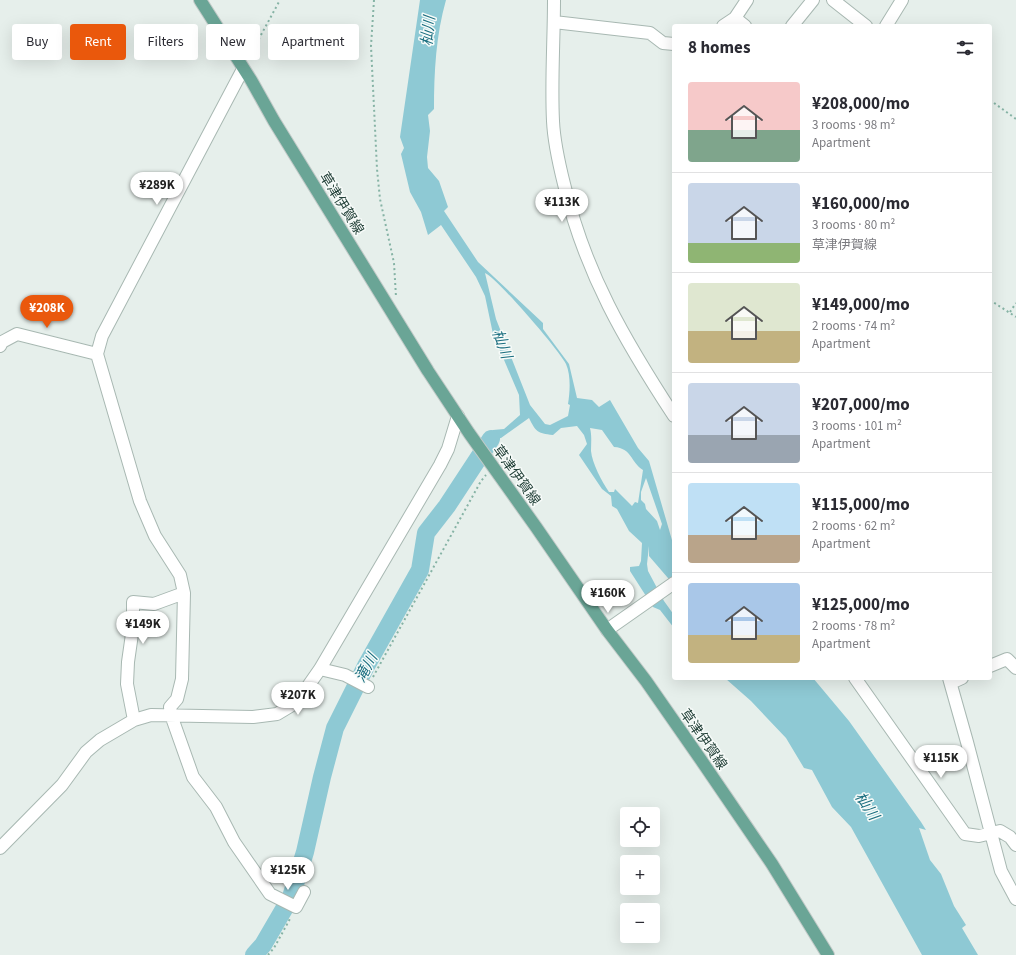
<!DOCTYPE html>
<html lang="en">
<head>
<meta charset="utf-8">
<style>
	:root { --surface:#fff; --page:#f7f7f7; --text:#2b2b33; --muted:#7c7c81; --line:#e1e1e2; --accent:#ea580c }
	body { margin:0; font-family:"Source Sans 3","Noto Sans JP",sans-serif; background:var(--page); color:var(--text); height:100vh; display:flex; flex-direction:column; font-size:15px; white-space:nowrap }
	* { box-sizing:border-box; margin:0 }
	p { font-size:13px; color:var(--muted) }
	.icon { flex:none; width:22px; height:22px; fill:none; stroke:currentColor; stroke-width:2; stroke-linecap:round; stroke-linejoin:round }
	.map { position:relative; flex:1; overflow:hidden }
	.sheet { position:absolute; left:672px; top:24px; width:320px; height:656px; display:flex; flex-direction:column; background:var(--surface); border-radius:4px; box-shadow:0 4px 16px #0002 }
	.sheet>* { flex:none }
	.banner { position:absolute; left:12px; top:24px; width:380px; height:36px; display:flex; gap:8px }
	.buttons { position:absolute; left:620px; top:807px; display:grid; gap:8px }
	.buttons a { display:grid; place-items:center; width:40px; height:40px; border-radius:4px; background:var(--surface); box-shadow:0 4px 16px #0002; font-size:20px }
	.price { position:absolute; translate:-50% -34px; padding:0 9px; border-radius:14px; background:#fff; color:#222; font-size:13px; line-height:26px; filter:drop-shadow(0 1px 2px #0008) }
	.price::after { content:''; position:absolute; left:50%; top:24px; width:12px; height:9px; margin-left:-6px; background:inherit; clip-path:polygon(0 0,100% 0,50% 100%) }
	.price.current { background:var(--accent); color:#fff }
	ul { padding:0; list-style:none }
	li { display:flex; align-items:center; gap:12px; height:100px; padding:0 16px }
	li+li { border-top:1px solid var(--line) }
	li span { display:grid; place-items:center; flex:none; width:112px; height:80px; border-radius:4px; color:#555 }
	li>.icon { margin-inline-start:auto }
	span .icon { width:48px; height:48px; fill:#fffc; stroke-width:1 }
	li b { font-size:17px }
	h2 { display:flex; justify-content:space-between; align-items:center; height:48px; padding:0 16px; font-size:17px }
	.pill { padding:0 14px; border-radius:4px; background:var(--surface); box-shadow:0 4px 16px #0002; font-size:14px; line-height:36px }
	.pill.current { background:var(--accent); color:#fff }
	.map>svg:first-child { display:block }
	.water { fill:#8ec9d4; fill-rule:evenodd }
	.lines { fill:none; stroke-linecap:round; stroke-linejoin:round }
	.river { stroke:#8ec9d4; stroke-width:18 }
	.minor-casing { stroke:#a8b8b2; stroke-width:14 }
	.major-casing { stroke:#c2cac8; stroke-width:14 }
	.path { stroke:#86b3a5; stroke-width:2; stroke-dasharray:2 3; stroke-linecap:butt }
	.minor { stroke:#fff; stroke-width:12 }
	.major { stroke:#6aa596; stroke-width:12 }
	.labels { text-anchor:middle; stroke-width:3; stroke-linejoin:round; paint-order:stroke }
	.street-label { font-size:14px; fill:#24423a; stroke:#f7fbf9 }
	.water-label { font-size:15px; font-style:italic; fill:#1c6f80; stroke:#f7fbf9 }
</style>
</head>
<body>
<div class="map">
<svg width="1016" height="955" viewBox="0 0 1016 955">
	<rect width="100%" height="100%" fill="#e6efeb"/>
	<!-- water -->
	<path class="water" d="M420 0H446C436 35 434 72 434 109L428 115 430 131 427 157 428 168 439 181 448 207 444 211 478 262 543 323V329L569 364 577 398 592 400 599 407 610 400 638 448 649 461 674 547V585L649 556V546L647 564 648 571 664 601 674 615V628L660 610 653 607 630 571V567L639 566 641 561 642 543 629 531 617 509 612 506 611 496 602 489 579 455 587 444 584 435 577 426 561 428 553 435C537 433 536 432 529 418L501 438 493 439 478 464 476 454 493 430 504 429 520 415 519 395 493 334 485 296 476 277 441 225 428 235 421 212 410 192 401 154 404 148 400 137ZM485 273C497 278 559 350 566 364 571 375 570 392 568 404L570 405 568 416 550 425 545 424 530 405 496 319ZM590 428 602 430 614 447C632 448 631 463 643 470L638 503 635 502 632 506 615 489 614 492H609C602 482 592 463 591 451 591 443 592 436 590 428ZM646 478 662 524 660 530 657 521 646 509 645 504 641 500V492Z
		M722 678H813L849 721 921 822 926 830 919 828 930 860 941 874 954 906 966 925 962 928 978 955H922L851 827 832 807 812 770 804 768 786 738 751 701 726 679Z"/>
	<g class="lines">
		<!-- river -->
		<path class="river" d="M254 955 263 945 291 897 305 852 322 777 335 728 366 666 420 570 426 533 447 506 491 439"/>
		<!-- minor casing -->
		<g class="minor-casing">
			<path id="minor" d="M554 0C554 40 551 81 553 121 554 143 559 164 564 184 585 273 625 341 674 416
				M833 0 866 26
				M735 18 745 26
				M554 22 650 33 663 43 674 44
				M723 26 735 18 747 0
				M792 26 813 0
				M886 26 902 0
				M243 69 102 336 97 354 140 501 155 536 180 575 184 593 182 679 177 699 170 707 171 715 193 777 216 807 234 842 270 894 296 907 304 892
				M0 346 2 342 17 334 97 354
				M607 630 674 583
				M990 666 1007 659 1016 668
				M320 669 345 675 368 687
				M855 678 965 834 979 836 1000 831 1010 837 1016 845
				M949 678 967 742 1001 871 1016 899
				M951 683 962 678
				M134 720 127 684 128 662 133 627V602L154 604 184 593
				M0 848 62 785 86 752 100 740 134 720 151 715 253 717 277 714 297 702 320 669 440 465 448 449 458 416"/>
		</g>
		<!-- major casing -->
		<g class="major-casing">
			<path id="major" d="M200 0 251 80 274 121 428 371 469 433 536 527 607 630 646 681 701 760 772 864 828 955"/>
		</g>
		<!-- path -->
		<path class="path" d="M374 0 371 46 377 169 380 199 394 263 396 297
			M249 57 280 0
			M990 100 1016 119
			M990 300 1016 317
			M1010 312 1016 303
			M373 677 481 481 486 475
			M268 955 274 948 291 917"/>
		<!-- minor -->
		<use href="#minor" class="minor"/>
		<!-- major -->
		<use href="#major" class="major"/>
	</g>
	<g class="labels">
		<!-- street labels -->
		<g class="street-label">
			<text transform="translate(342 203) rotate(58)" y="5">草津伊賀線</text>
			<text transform="translate(517 475) rotate(54)" y="5">草津伊賀線</text>
			<text transform="translate(704 739) rotate(55)" y="5">草津伊賀線</text>
		</g>
		<!-- water labels -->
		<g class="water-label">
			<text transform="translate(428 31) rotate(-84)" y="5">杣川</text>
			<text transform="translate(502 344) rotate(69)" y="5">杣川</text>
			<text transform="translate(366 668) rotate(-62)" y="5">滝川</text>
			<text transform="translate(867 806) rotate(56)" y="5">杣川</text>
		</g>
	</g>
</svg>
<div class="buttons">
<a><svg class="icon" aria-label="locate" viewBox="0 0 24 24"><circle cx="12" cy="12" r="6"/><path d="M12 2v4M12 18v4M2 12h4M18 12h4"/></svg></a>
<a>+</a>
<a>−</a>
</div>
<b class="price" style="left:157px;top:206px">¥289K</b>
<b class="price" style="left:562px;top:223px">¥113K</b>
<b class="price current" style="left:47px;top:329px">¥208K</b>
<b class="price" style="left:608px;top:614px">¥160K</b>
<b class="price" style="left:143px;top:645px">¥149K</b>
<b class="price" style="left:298px;top:716px">¥207K</b>
<b class="price" style="left:941px;top:779px">¥115K</b>
<b class="price" style="left:288px;top:891px">¥125K</b>
<div class="banner">
<a class="pill">Buy</a>
<a class="pill current">Rent</a>
<a class="pill">Filters</a>
<a class="pill">New</a>
<a class="pill">Apartment</a>
</div>
<section class="sheet">
<h2>8 homes<svg class="icon" aria-label="filters" viewBox="0 0 24 24"><path d="M4 7h16M4 17h16"/><circle cx="9" cy="7" r="2"/><circle cx="15" cy="17" r="2"/></svg></h2>
<ul>
<li><span style="background:linear-gradient(#f6c9c9 60%,#7fa58c 0)"><svg class="icon" aria-label="home" viewBox="0 0 24 24"><path d="M3 11l9-7 9 7M6 9v11h12V9"/></svg></span><div><b>¥208,000/mo</b><p>3 rooms · 98 m²</p><p>Apartment</p></div></li>
<li><span style="background:linear-gradient(#c9d6e8 75%,#8fb573 0)"><svg class="icon" aria-label="home" viewBox="0 0 24 24"><path d="M3 11l9-7 9 7M6 9v11h12V9"/></svg></span><div><b>¥160,000/mo</b><p>3 rooms · 80 m²</p><p>草津伊賀線</p></div></li>
<li><span style="background:linear-gradient(#dfe7d0 60%,#c2b280 0)"><svg class="icon" aria-label="home" viewBox="0 0 24 24"><path d="M3 11l9-7 9 7M6 9v11h12V9"/></svg></span><div><b>¥149,000/mo</b><p>2 rooms · 74 m²</p><p>Apartment</p></div></li>
<li><span style="background:linear-gradient(#c9d6e8 65%,#9aa5b1 0)"><svg class="icon" aria-label="home" viewBox="0 0 24 24"><path d="M3 11l9-7 9 7M6 9v11h12V9"/></svg></span><div><b>¥207,000/mo</b><p>3 rooms · 101 m²</p><p>Apartment</p></div></li>
<li><span style="background:linear-gradient(#bfe0f5 65%,#b9a48a 0)"><svg class="icon" aria-label="home" viewBox="0 0 24 24"><path d="M3 11l9-7 9 7M6 9v11h12V9"/></svg></span><div><b>¥115,000/mo</b><p>2 rooms · 62 m²</p><p>Apartment</p></div></li>
<li><span style="background:linear-gradient(#a9c7e8 65%,#c2b280 0)"><svg class="icon" aria-label="home" viewBox="0 0 24 24"><path d="M3 11l9-7 9 7M6 9v11h12V9"/></svg></span><div><b>¥125,000/mo</b><p>2 rooms · 78 m²</p><p>Apartment</p></div></li>
</ul>
</section>
</div>
</body>
</html>
